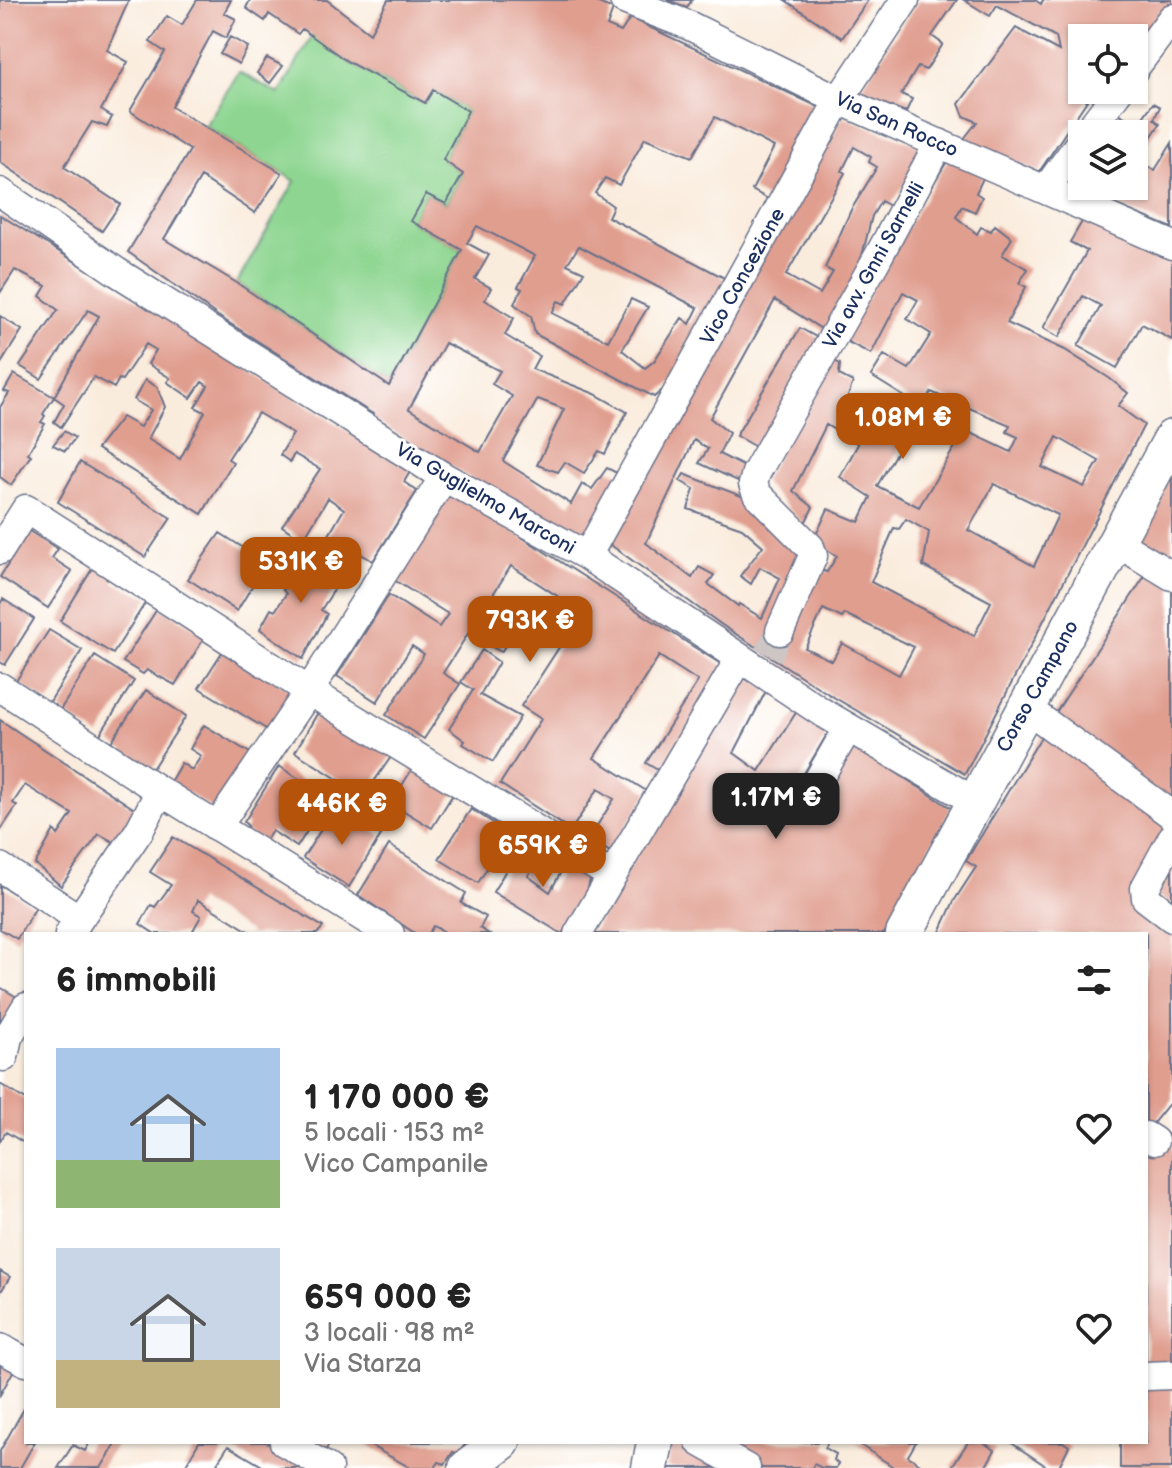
<!DOCTYPE html>
<html lang="it">
<head>
<meta charset="utf-8">
<style>
	:root { --surface:#fff; --page:#f2f2f2; --text:#222; --muted:#767676; --accent:#b45309 }
	body { margin:0; font-family:"Balsamiq Sans",sans-serif; background:var(--page); color:var(--text); height:100vh; display:flex; flex-direction:column; font-size:30px; white-space:nowrap }
	* { box-sizing:border-box; margin:0 }
	p { font-size:26px; color:var(--muted) }
	.icon { flex:none; width:44px; height:44px; fill:none; stroke:currentColor; stroke-width:2; stroke-linecap:round; stroke-linejoin:round }
	.map { position:relative; flex:1; overflow:hidden }
	.details { position:absolute; left:24px; top:932px; width:1124px; height:512px; display:flex; flex-direction:column; background:var(--surface); border-radius:0px; box-shadow:0 2px 6px #0004 }
	.details>* { flex:none }
	.controls { position:absolute; left:1068px; top:24px; display:grid; gap:16px }
	.controls a { display:grid; place-items:center; width:80px; height:80px; border-radius:0px; background:var(--surface); box-shadow:0 2px 6px #0004; font-size:40px }
	.price { position:absolute; translate:-50% -68px; padding:0 18px; border-radius:16px; background:var(--accent); color:#fff; font-size:26px; line-height:52px; filter:drop-shadow(0 2px 4px #0008) }
	.price::after { content:''; position:absolute; left:50%; top:48px; width:24px; height:18px; margin-left:-12px; background:inherit; clip-path:polygon(0 0,100% 0,50% 100%) }
	.price.active { background:#222; color:#fff }
	ul { padding:0; list-style:none }
	li { display:flex; align-items:center; gap:24px; height:200px; padding:0 32px }
	li span { display:grid; place-items:center; flex:none; width:224px; height:160px; border-radius:0px; color:#555 }
	li>.icon { margin-inline-start:auto }
	span .icon { width:96px; height:96px; fill:#fffc; stroke-width:1 }
	li b { font-size:34px }
	h2 { display:flex; justify-content:space-between; align-items:center; height:96px; padding:0 32px; font-size:34px }
	.map>svg:first-child { display:block }
	.green { fill:#8dd590; stroke:#548277; stroke-width:2 }
	.building { fill:#e09e8f; fill-rule:evenodd }
	.lines { fill:none; stroke-linecap:round; stroke-linejoin:round }
	.minor-tunnel { stroke:#cdc6c4; stroke-width:28; stroke-dasharray:28 14; stroke-linecap:butt }
	.minor-casing { stroke:#69718a; stroke-width:31 }
	.major-casing { stroke:#69718a; stroke-width:39 }
	.minor { stroke:#fff; stroke-width:28 }
	.major { stroke:#fff; stroke-width:36 }
	.labels { text-anchor:middle; stroke-width:6; stroke-linejoin:round; paint-order:stroke }
	.street-label { font-size:20px; fill:#1b2f5e; stroke:#fff }
</style>
</head>
<body>
<div class="map">
<svg width="1172" height="1468" viewBox="0 0 1172 1468">
	<rect width="100%" height="100%" fill="#fff"/>
	<filter id="ink" filterUnits="userSpaceOnUse"><feTurbulence type="fractalNoise" baseFrequency=".0125" numOctaves="2"/><feDisplacementMap in="SourceGraphic" scale="16" xChannelSelector="R" yChannelSelector="G"/><feConvolveMatrix kernelMatrix="1 2 1 2 8 2 1 2 1" color-interpolation-filters="sRGB"/></filter>
	<filter id="wash" filterUnits="userSpaceOnUse"><feTurbulence type="fractalNoise" baseFrequency=".006" numOctaves="4" result="noise"/><feDisplacementMap in="SourceGraphic" scale="32" xChannelSelector="R" yChannelSelector="G"/><feGaussianBlur stdDeviation="1.8" result="paint"/><feColorMatrix in="noise" values="0 0 0 0 0 0 0 0 0 0 0 0 0 0 0 0 0 1.4 0 .05"/><feComposite in="paint" operator="in"/></filter>
	<g filter="url(#wash)">
		<rect width="100%" height="100%" fill="#faecdd"/>
		<!-- green -->
		<path class="green" d="M313 35 348 62 424 103 433 90 468 111 443 160 463 174 446 204 426 194 411 221 462 250 389 386 237 283 295 181 205 126 239 72 279 94Z"/>
		<g id="blocks">
			<!-- building -->
			<path class="building" d="M0 0H129L107 50 128 62 101 110 112 117 107 127 92 122 64 167 120 204 102 231 0 162Z
				M197 0H231L224 13 236 19 226 38 213 31 172 107 282 173 255 213 201 177 164 239 237 283 389 386 462 250 411 221 426 194 446 204 463 174 443 160 468 111 433 90 425 103 348 62 302 29 298 34 269 14 265 21 246 8 250 0H327L370 33 388 0H591L613 9 607 26 621 32 630 18 825 110 779 205 752 190 774 147 715 117 692 157 645 138 619 185 605 178 595 193 613 206 608 217 732 282 677 378 654 397 535 334 531 316 514 304 522 289 518 287 535 256 477 226 467 243 489 255 475 279 491 288 485 300 514 318 505 335 539 356 532 369 595 394 627 412 605 454 599 451 584 473 565 462 558 472 537 465 564 409 538 399 503 461 571 504 582 484 592 489 607 468 623 476 582 541 560 533 371 418 373 414 218 316 128 252 190 150 130 111 165 52 150 42 167 16 182 25ZM579 246 698 308 690 324 682 318 654 361 645 368 622 350 648 307 631 299 608 341 552 313 558 301 565 304 584 272 567 264ZM445 343 500 371 492 384 512 396 480 452 409 409Z
				M667 0H692L687 7Z
				M785 0H868L842 38Z
				M919 0H957L932 36 943 44 926 70 918 67 901 94 912 99 906 112 857 94Z
				M964 0H1035L1041 4 1043 0H1172V10L1134 66V38H1082V90H1118L1110 102 1092 93 1039 172 963 140 977 122 964 116 959 104 1016 28 1059 51 1056 37 997 5 990 16Z
				M230 37 248 47 239 64 220 54Z
				M267 58 283 66 270 83 257 73Z
				M1153 103 1160 107 1154 119 1160 124 1136 159 1155 170 1172 143V228L1067 185 1082 163V186H1134V134H1101L1116 111 1137 126Z
				M843 117 928 149 890 206 881 201 872 216 862 256 870 260 828 333 775 300 710 418 729 433 719 454 749 469 742 483 699 463 708 449 694 440 646 543 692 578 699 567 714 575 708 584 738 606 739 604 762 618 780 578 760 567 751 584 740 576 763 546 742 528 688 509 694 489 680 481 684 474 757 502 820 570 827 572 837 556 823 547 824 543 815 537 828 509 859 522 871 497 840 477 858 444 826 425 793 491 813 507 804 525 763 482 806 403 827 377 833 360 840 364 839 375 853 382 848 396 886 421 895 405 902 409 908 399 871 376 884 355 909 369 931 334 907 319 918 300 903 292 871 354 844 340 892 252 949 158 984 176 976 193 982 197 975 212 962 206 956 217 977 234 981 227 991 231 995 225 1012 238 1002 255 1028 269 1019 283 1026 287 1007 323 1065 350 1109 378 1128 393 1118 406 1144 425 965 774 830 695 722 625 601 538ZM854 147 871 157 869 162 877 167 851 210 825 268 833 272 820 294 786 275 845 173 842 171ZM931 392 1010 425 1007 432 1018 437 1011 452 965 430 919 507 877 486ZM1057 437 1099 461 1084 487 1042 467ZM994 484 1058 515 1034 566 968 530ZM906 519 929 532 923 566 991 602 974 636 871 582 894 528 899 529ZM823 609 842 618 845 614 914 647 899 675 842 643 832 661 805 648Z
				M0 215 411 470 404 482 417 491 373 561 329 535 344 509 328 498 303 540 282 526 320 469 294 454 290 462 280 455 293 434 258 413 228 459 233 462 202 514 97 449 122 417 140 427 151 410 134 400 145 380 157 387 165 407 148 439 180 459 205 412 195 407 208 386 202 382 191 398 167 382 170 378 148 364 156 350 146 344 122 380 119 379 114 388 94 377 61 427 54 422 64 404 54 397 99 316 88 310 41 379 20 366 58 310 40 296 46 286 15 270 0 293Z
				M1083 220 1172 258V340L1142 324 1117 368 1078 346 1101 306 1083 296 1059 337 1043 328 1087 251 1070 242Z
				M0 316 22 330 0 365Z
				M800 328 823 341 761 450 736 436Z
				M14 374 54 397 43 414 45 416 41 422 45 424 28 453 31 455 11 485 0 477V407L9 393 4 391Z
				M64 431 75 438 65 451 53 445Z
				M80 462 171 518 145 557 58 502Z
				M1172 468V560L1136 538Z
				M451 492 727 668 661 772 646 763 698 681 659 656 594 758 648 792 610 852 589 838 614 799 598 789 571 830 500 784 541 719 521 706 582 612 511 566 443 673 460 684 424 739 386 715 424 654 412 646 377 702 337 676 389 595 439 627 448 614 394 580Z
				M29 531 58 549 52 558 72 571 48 608 0 577Z
				M220 533 264 561 258 572 260 573 237 611 188 579Z
				M297 550 341 579 321 610 327 614 303 659 260 629 271 609 275 611 286 594 283 590 288 582 285 567Z
				M94 566 113 574 115 583 149 597 113 654 60 621Z
				M1148 571 1172 586V804L1053 717Z
				M3 599 34 619 5 665 0 662V604Z
				M513 604 527 613 501 652 487 644Z
				M159 606 206 635 175 685 147 670 143 674 123 662Z
				M49 630 82 650 49 703 16 681Z
				M224 649 296 693 271 732 199 688Z
				M482 650 499 662 480 695 520 717 493 762 463 744 465 741 449 729 473 690 461 682Z
				M95 656 134 681 99 736 60 710Z
				M743 673 767 689 734 753 759 771 797 711 829 731 793 792 818 804 852 744 951 808 884 934H591Z
				M146 690 186 716 152 769 111 742Z
				M320 709 393 754 364 796 295 752Z
				M0 720 142 814 119 845 99 834 61 886 35 864 54 830 58 835 72 814 25 785 13 803 17 806 0 831Z
				M204 725 255 756 220 813 170 782 181 763 192 770 201 756 190 749Z
				M1044 732 1172 831 1131 894 1172 922V1100L1146 1132V934H939L954 901 976 867 966 861Z
				M279 766 318 791 299 822 309 828 297 847 272 831 265 842 245 831 248 826 244 822Z
				M414 766 455 791 432 828 391 803Z
				M336 806 381 835 349 887 303 858Z
				M471 809 509 833 478 883 439 859Z
				M173 837 323 927 317 934H249L250 932 198 900 193 911 201 916 191 934H155L140 924 151 905 155 907 171 885 150 872Z
				M525 838 548 852 537 869 534 866 528 876 550 892 567 861 591 876 585 900 562 934 493 892Z
				M389 845 466 893 461 903 486 917 480 928 489 934H441L443 931 433 926 428 934H416L358 895Z
				M1172 853V906L1152 892Z
				M0 885 36 907 17 939 0 929Z
				M0 987 20 999 0 1031Z
				M0 1084 26 1100V1144L6 1132 0 1141Z
				M1172 1130V1365L1146 1368V1146L1155 1152Z
				M0 1271 10 1277 0 1293Z
				M0 1362 14 1370 0 1395Z
				M1146 1383H1172V1468H1120V1442H1146Z
				M26 1405V1442H35L20 1468H0V1451Z
				M90 1442H117L101 1468H58L73 1445 85 1451Z
				M199 1442H266L309 1468H261L262 1466 228 1446 214 1468H184Z
				M297 1442H331L321 1457Z
				M364 1442H472L470 1446 465 1444 459 1454 453 1452 445 1464 439 1462 435 1468H411Z
				M671 1442H682L732 1468H667Z
				M712 1442H828L825 1448 836 1454 834 1460 838 1464 836 1468H822L814 1464 812 1468H762Z
				M856 1442H916L908 1456 920 1464 917 1468H895Z
				M968 1442H982L995 1450 985 1468H951Z
				M1010 1442H1063L1069 1446 1058 1468H1049Z"/>
		</g>
	</g>
	<g filter="url(#ink)">
		<use href="#blocks" fill-opacity="0" stroke="#69718a" stroke-width="2"/>
		<g class="lines">
			<!-- minor-tunnel -->
			<path class="minor-tunnel" d="M768 655 780 631"/>
			<!-- minor casing -->
			<g class="minor-casing">
				<path id="minor" d="M624 0 688 25 839 100 1172 245
					M1134 69 1172 18
					M1086 134 1119 90
					M1046 189 1082 140
					M0 192 117 272 444 477 587 556 820 711 974 801
					M1116 542 1172 576
					M0 550 26 509 309 691 612 876
					M587 556 839 100 905 0
					M780 631 813 556 810 547 757 494 753 484 756 473 878 257 939 143
					M0 687 160 791 390 934
					M1025 707 1172 815
					M813 789 848 728
					M217 827 309 691 444 477
					M1172 838 1145 888 1146 898 1172 918
					M0 867 78 918
					M69 934 139 831 160 791
					M578 934 740 658
					M4 1057 8 1037 26 1007
					M1146 1136 1154 1141
					M0 1348 26 1362
					M1146 1376 1172 1375
					M284 1442 328 1468
					M700 1442 746 1468"/>
			</g>
			<!-- major casing -->
			<g class="major-casing">
				<path id="major" d="M904 934 1172 438
					M467 1468 502 1442
					M650 1468 655 1442"/>
			</g>
			<!-- minor -->
			<use href="#minor" class="minor"/>
			<!-- major -->
			<use href="#major" class="major"/>
		</g>
	</g>
	<g class="labels">
		<!-- street labels -->
		<g class="street-label">
			<text transform="translate(897 124) rotate(24)" y="7">Via San Rocco</text>
			<text transform="translate(873 265) rotate(-61)" y="7">Via avv. Gnni Sarnelli</text>
			<text transform="translate(742 276) rotate(-61)" y="7">Vico Concezione</text>
			<text transform="translate(486 498) rotate(30)" y="7">Via Guglielmo Marconi</text>
			<text transform="translate(1037 686) rotate(-61)" y="7">Corso Campano</text>
		</g>
	</g>
</svg>
<div class="controls">
<a><svg class="icon" aria-label="locate" viewBox="0 0 24 24"><circle cx="12" cy="12" r="6"/><path d="M12 2v4M12 18v4M2 12h4M18 12h4"/></svg></a>
<a><svg class="icon" aria-label="layers" viewBox="0 0 24 24"><path d="M12 4l9 5-9 5-9-5zM3 14l9 5 9-5"/></svg></a>
</div>
<b class="price" style="left:903px;top:461px">1.08M €</b>
<b class="price" style="left:301px;top:605px">531K €</b>
<b class="price" style="left:530px;top:664px">793K €</b>
<b class="price active" style="left:776px;top:841px">1.17M €</b>
<b class="price" style="left:342px;top:847px">446K €</b>
<b class="price" style="left:543px;top:889px">659K €</b>
<section class="details">
<h2>6 immobili<svg class="icon" aria-label="filters" viewBox="0 0 24 24"><path d="M4 7h16M4 17h16"/><circle cx="9" cy="7" r="2"/><circle cx="15" cy="17" r="2"/></svg></h2>
<ul>
<li><span style="background:linear-gradient(#a9c7e8 70%,#8fb573 0)"><svg class="icon" aria-label="home" viewBox="0 0 24 24"><path d="M3 11l9-7 9 7M6 9v11h12V9"/></svg></span><div><b>1 170 000 €</b><p>5 locali · 153 m²</p><p>Vico Campanile</p></div><svg class="icon" aria-label="heart" viewBox="0 0 24 24"><path d="M12 20l-8-8c-3-5 5-10 8-4 3-6 11-1 8 4z"/></svg></li>
<li><span style="background:linear-gradient(#c9d6e8 70%,#c2b280 0)"><svg class="icon" aria-label="home" viewBox="0 0 24 24"><path d="M3 11l9-7 9 7M6 9v11h12V9"/></svg></span><div><b>659 000 €</b><p>3 locali · 98 m²</p><p>Via Starza</p></div><svg class="icon" aria-label="heart" viewBox="0 0 24 24"><path d="M12 20l-8-8c-3-5 5-10 8-4 3-6 11-1 8 4z"/></svg></li>
</ul>
</section>
</div>
</body>
</html>
